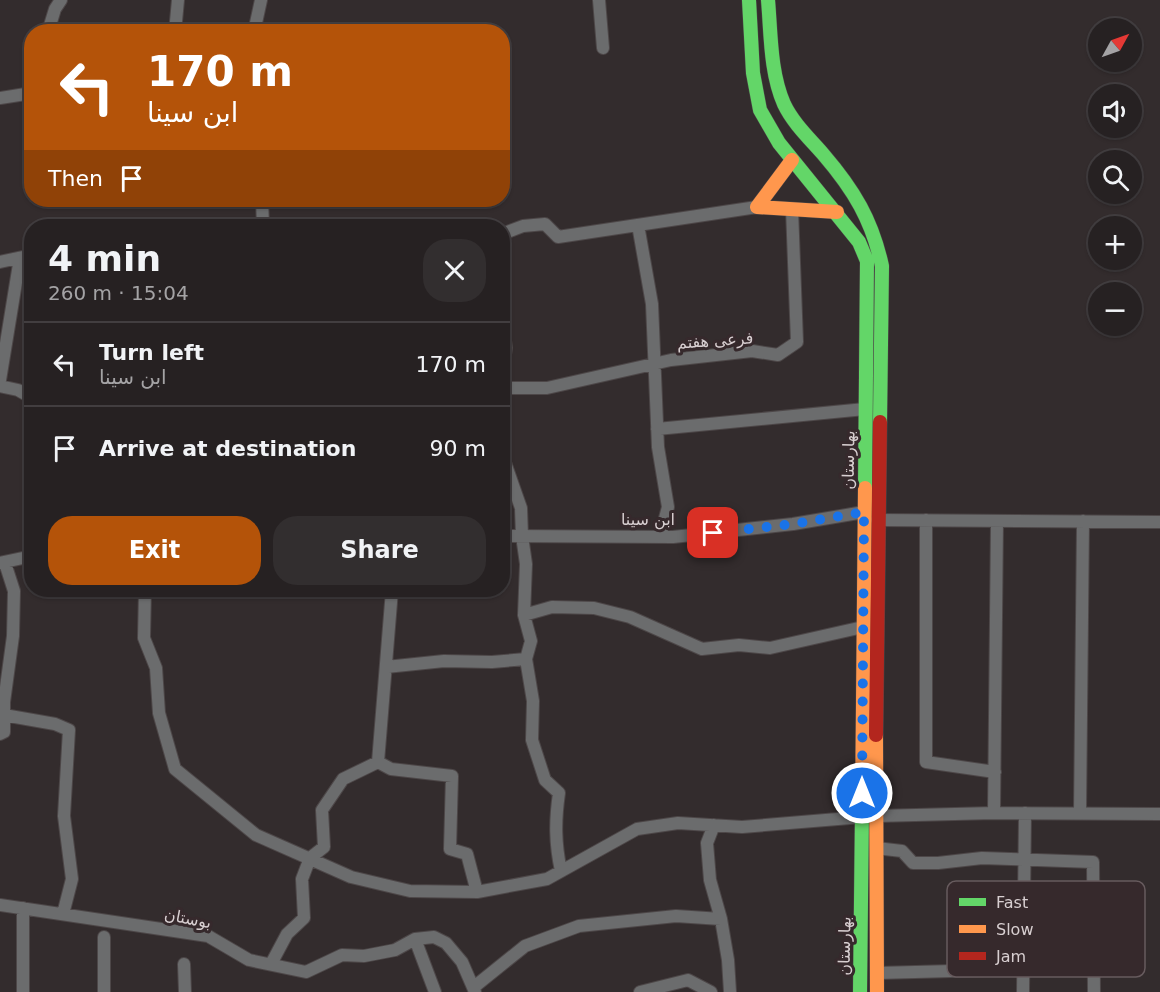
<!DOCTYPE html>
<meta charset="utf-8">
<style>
body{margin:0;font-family:"DejaVu Sans","Noto Naskh Arabic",sans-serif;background:#322e2f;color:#f1f3f6;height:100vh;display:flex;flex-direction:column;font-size:22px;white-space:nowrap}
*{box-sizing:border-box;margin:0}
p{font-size:20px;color:#a4a3a5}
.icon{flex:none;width:33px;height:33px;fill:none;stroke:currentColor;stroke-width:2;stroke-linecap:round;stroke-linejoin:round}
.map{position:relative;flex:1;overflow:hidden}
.side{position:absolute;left:24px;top:219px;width:486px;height:378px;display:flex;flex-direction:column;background:#262122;border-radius:24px;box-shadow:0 2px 4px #0004,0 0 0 2px #423e40}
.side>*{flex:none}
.banner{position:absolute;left:24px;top:24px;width:486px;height:183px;border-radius:24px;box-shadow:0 2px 4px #0004,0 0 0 2px #423e40;background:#b45309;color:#fff;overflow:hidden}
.needle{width:39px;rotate:50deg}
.tools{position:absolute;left:1088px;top:18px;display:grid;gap:12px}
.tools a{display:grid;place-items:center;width:54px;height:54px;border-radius:50%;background:#262122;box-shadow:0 2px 4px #0004,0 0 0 2px #423e40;font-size:30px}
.pin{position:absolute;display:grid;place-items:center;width:51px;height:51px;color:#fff;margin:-26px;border-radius:12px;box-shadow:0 3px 9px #0006}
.me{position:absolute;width:66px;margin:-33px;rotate:0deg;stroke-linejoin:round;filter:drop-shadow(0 0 4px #0008)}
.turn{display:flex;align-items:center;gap:21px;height:126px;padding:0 24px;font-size:27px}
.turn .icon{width:78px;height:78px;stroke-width:2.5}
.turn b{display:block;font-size:42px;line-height:51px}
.then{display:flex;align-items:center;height:57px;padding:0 24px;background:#0003;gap:12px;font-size:22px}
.round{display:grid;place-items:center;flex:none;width:63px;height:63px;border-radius:24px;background:#322e2f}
.headline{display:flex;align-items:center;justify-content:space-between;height:102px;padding:0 24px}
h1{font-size:36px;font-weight:700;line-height:45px}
.cta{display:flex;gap:12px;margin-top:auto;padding:12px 24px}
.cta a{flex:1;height:69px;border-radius:24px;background:#b45309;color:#fff;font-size:24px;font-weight:700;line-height:69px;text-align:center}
.cta a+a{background:#322e2f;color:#f1f3f6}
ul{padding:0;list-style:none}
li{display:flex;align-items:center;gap:18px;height:84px;padding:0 24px;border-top:2px solid #423e40}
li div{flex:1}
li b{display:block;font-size:22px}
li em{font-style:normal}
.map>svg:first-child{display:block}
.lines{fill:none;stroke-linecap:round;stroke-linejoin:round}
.street-casing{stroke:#4d4748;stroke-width:14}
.fast-casing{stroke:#4d4748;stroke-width:15}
.slow-casing{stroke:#4d4748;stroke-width:15}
.jam-casing{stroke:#4d4748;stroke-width:15}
.street{stroke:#6b6c6d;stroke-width:12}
.fast{stroke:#63d668;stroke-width:14}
.slow{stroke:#ff974d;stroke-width:14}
.jam{stroke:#b3261e;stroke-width:14}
.route{stroke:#1a73e8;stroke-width:10;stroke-dasharray:0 18}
.labels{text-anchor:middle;stroke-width:6;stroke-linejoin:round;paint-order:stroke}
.street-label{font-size:16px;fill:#d8cfd1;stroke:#36292c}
.key{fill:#36292c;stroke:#675b5e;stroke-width:1.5}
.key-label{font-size:16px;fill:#d8cfd1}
</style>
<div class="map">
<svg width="1160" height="992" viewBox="0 0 1160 992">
<rect width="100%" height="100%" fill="#332c2d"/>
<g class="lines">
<defs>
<path id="street" d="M599 0 603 48
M48 32 55 9 61 0
M175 32 178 0
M254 32 261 0
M0 98 32 93
M262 200 263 226
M638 225 652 304 658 447 668 507 660 537
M502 234 523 226 545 224 558 237 757 207
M502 256V289
M0 262 32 255
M502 319 506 348 502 374
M0 380 20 258
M0 386 18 390 32 398
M502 388H547L671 360 752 351 778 355 797 342 792 209
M657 429 865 409
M877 520 1160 522
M926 520V762L995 772
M502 536 673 537 793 524 864 512
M0 563 32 556
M145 590 144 638 156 668 159 713 175 769 256 835 351 877 410 891 477 892 547 879 637 829 678 823 742 827 862 817
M524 615 552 607 594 608 630 617 702 649 739 645 770 648 863 627
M526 659 533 701 532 740 545 780 559 793C555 821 555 843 561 871
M386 667 444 661 492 662 526 659 531 641 524 615 526 564 522 536 521 508 502 454
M4 715 55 724 69 730 64 816 72 879 63 914
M0 734 4 732V702L13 636 14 591 5 563
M378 762 391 769 452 776 450 849 467 854 477 892
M994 813 997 521
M1080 813 1083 521
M876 816 994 813 1160 814
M714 825 707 843 710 880 721 919 728 960 730 992
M876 848 902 851 913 863H938L982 858 1093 862 1094 992
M0 905 208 936 249 960 306 972 342 955 364 956 395 950 415 939 434 937 446 943 462 962 475 992
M104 937V992
M415 939 435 992
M184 964 185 992
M271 964 287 934 304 918 302 879 310 858 324 847 322 810 343 779 378 762 392 590
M877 973 1023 969
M474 987 525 946 579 926 676 916 721 919
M23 992V908
M640 992 688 980 711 992
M1023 992 1025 813"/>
<path id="fast" d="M749 0 753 73 760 110 779 143 859 242 867 261 865 488
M768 0C771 34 770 72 784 104 793 123 809 138 823 154 854 190 872 220 882 266L880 422
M860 992 862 811"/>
<path id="slow" d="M792 160 757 207 837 212
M876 735 877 992
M862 811 865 488"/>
<path id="jam" d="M876 735 880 422"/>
</defs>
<use href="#street" class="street-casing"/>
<use href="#fast" class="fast-casing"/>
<use href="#slow" class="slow-casing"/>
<use href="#jam" class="jam-casing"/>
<use href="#street" class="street"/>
<use href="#fast" class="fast"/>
<use href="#slow" class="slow"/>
<use href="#jam" class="jam"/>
</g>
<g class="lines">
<path class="route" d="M713 533 793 524 864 512 862 793"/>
</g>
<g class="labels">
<g class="street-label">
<text transform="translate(715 340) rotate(-4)" y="6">فرعی هفتم</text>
<text transform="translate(848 460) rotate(-89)" y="6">بهارستان</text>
<text x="648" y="525">ابن سینا</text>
<text transform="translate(188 918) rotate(11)" y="6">بوستان</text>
<text transform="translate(844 946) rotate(-89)" y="6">بهارستان</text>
</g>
</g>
<rect x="947" y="881" width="198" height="96" rx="9" class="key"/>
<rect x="959" y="898" width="27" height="8" fill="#63d668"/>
<rect x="959" y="925" width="27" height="8" fill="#ff974d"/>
<rect x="959" y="952" width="27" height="8" fill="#b3261e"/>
<g class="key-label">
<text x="996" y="908">Fast</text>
<text x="996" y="935">Slow</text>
<text x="996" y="962">Jam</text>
</g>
</svg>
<div class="tools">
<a><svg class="needle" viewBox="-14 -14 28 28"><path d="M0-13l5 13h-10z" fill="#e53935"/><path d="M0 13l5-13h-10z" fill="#a4a3a5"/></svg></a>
<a><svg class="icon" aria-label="sound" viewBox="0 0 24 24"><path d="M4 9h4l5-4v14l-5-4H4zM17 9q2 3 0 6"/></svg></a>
<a><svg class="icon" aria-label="search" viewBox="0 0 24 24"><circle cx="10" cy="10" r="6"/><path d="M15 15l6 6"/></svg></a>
<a>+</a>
<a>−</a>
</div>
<div class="pin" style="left:713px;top:533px;background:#d93025"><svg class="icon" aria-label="arrive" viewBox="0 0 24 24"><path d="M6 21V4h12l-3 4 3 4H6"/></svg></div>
<svg class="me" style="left:862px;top:793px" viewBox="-20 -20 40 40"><circle r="17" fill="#1a73e8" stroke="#fff" stroke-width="3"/><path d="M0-11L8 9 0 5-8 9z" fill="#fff"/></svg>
<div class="banner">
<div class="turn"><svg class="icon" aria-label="left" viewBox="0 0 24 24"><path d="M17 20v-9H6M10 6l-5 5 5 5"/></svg><div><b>170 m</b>ابن سینا</div></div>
<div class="then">Then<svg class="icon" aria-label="arrive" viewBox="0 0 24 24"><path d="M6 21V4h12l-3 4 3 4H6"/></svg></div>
</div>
<section class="side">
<div class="headline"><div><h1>4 min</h1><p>260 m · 15:04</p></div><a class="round"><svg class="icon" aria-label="close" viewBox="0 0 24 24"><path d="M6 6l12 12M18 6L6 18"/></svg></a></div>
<ul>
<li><svg class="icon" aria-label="left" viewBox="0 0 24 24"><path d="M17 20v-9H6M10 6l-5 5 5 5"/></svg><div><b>Turn left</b><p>ابن سینا</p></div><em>170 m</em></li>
<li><svg class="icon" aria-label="arrive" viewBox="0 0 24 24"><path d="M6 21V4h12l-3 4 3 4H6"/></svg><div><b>Arrive at destination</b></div><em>90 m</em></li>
</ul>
<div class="cta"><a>Exit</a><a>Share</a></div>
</section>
</div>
